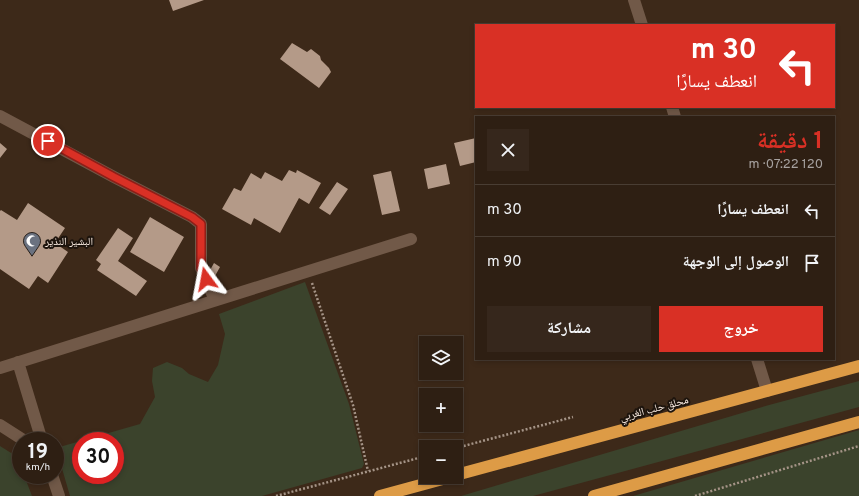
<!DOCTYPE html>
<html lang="ar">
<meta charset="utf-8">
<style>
body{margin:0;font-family:Overpass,"Noto Naskh Arabic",sans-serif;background:#36271c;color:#f1f3f6;direction:rtl;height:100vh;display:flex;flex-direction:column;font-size:15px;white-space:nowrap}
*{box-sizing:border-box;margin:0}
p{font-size:13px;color:#a7a2a0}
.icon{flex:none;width:22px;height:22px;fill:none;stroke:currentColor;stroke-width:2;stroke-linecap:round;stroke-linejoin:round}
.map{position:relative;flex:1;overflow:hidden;direction:ltr}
.drawer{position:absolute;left:475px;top:116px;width:360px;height:244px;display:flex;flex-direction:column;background:#2e1f13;border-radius:0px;box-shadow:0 2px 6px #0003,0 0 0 1px #493d33;direction:rtl}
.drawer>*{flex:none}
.banner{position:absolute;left:475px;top:24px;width:360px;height:84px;border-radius:0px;box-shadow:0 2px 6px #0003,0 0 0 1px #493d33;direction:rtl;background:#d93025;color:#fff;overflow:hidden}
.fabs{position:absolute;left:419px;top:336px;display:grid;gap:8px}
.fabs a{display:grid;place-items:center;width:44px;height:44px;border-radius:0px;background:#2e1f13;box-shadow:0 2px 6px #0003,0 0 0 1px #493d33;font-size:20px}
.speed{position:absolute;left:12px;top:432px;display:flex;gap:8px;font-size:20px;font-weight:700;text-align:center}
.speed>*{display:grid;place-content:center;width:52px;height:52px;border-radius:50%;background:#2e1f13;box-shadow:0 2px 6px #0003,0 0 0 1px #493d33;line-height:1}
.speed small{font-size:10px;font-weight:400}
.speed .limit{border:6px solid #d22;background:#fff;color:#111}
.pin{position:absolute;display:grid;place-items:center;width:34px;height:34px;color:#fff;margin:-17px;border:2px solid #fff;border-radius:50%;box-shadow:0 1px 4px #0007}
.me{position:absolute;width:44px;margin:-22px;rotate:347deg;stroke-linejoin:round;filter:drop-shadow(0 0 3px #0008)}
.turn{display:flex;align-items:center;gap:14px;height:84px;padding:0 12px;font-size:18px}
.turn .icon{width:52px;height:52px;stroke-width:2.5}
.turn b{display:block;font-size:28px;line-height:34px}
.round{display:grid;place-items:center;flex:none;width:42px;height:42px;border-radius:0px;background:#36271c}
.summary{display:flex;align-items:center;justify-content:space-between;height:68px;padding:0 12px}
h1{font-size:24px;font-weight:700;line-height:30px;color:#d93025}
.primary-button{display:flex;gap:8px;margin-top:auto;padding:8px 12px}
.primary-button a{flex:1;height:46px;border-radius:0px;background:#d93025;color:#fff;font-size:16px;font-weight:700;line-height:46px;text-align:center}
.primary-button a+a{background:#36271c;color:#f1f3f6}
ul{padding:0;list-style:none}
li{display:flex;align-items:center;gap:12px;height:52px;padding:0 12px;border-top:1px solid #493d33}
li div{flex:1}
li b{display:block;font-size:15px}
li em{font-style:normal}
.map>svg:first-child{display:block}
.green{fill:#3b432c;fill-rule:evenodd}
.building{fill:#b49a88}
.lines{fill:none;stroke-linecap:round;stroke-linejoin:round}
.path{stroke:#a59487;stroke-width:2.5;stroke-dasharray:2 2;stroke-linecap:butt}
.minor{stroke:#715948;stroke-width:12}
.highway{stroke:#dd9b46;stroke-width:12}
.route-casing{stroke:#8d1f18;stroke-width:10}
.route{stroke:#d93025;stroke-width:7}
.labels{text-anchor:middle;stroke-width:4;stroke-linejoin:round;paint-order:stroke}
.poi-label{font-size:11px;fill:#fdefe5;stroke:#1d140d;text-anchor:start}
.street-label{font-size:11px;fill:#fdefe5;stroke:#1d140d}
</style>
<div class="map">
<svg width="859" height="496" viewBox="0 0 859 496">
<rect width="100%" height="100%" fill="#3d2919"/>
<path class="green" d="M305 282 349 404 364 464 362 468 262 496H70L56 448 140 424 155 397 152 381 153 368 167 362 182 368 189 374 208 382 218 365 225 334 219 314ZM81 441H115V475H81Z
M859 381V407L662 461 533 496H461L769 405Z
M859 430V496H633Z
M0 446C15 456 21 455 21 475H24L32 496H0Z"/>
<path class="building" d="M169 0H204L173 11Z
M292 43 307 52 311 49 320 56 321 60 329 68 331 72 319 88 280 59Z
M476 138V162L460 166 454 143Z
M0 143 7 149 0 158Z
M446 164 450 184 428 189 424 169Z
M289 170 296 173 297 170 321 183 309 204 299 198 280 233 254 218 251 225 222 209 234 188 241 191 251 173 261 179 265 172 282 181Z
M391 171 400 211 382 215 373 175Z
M337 182 348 189 330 215 319 208Z
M28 203 65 228 55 243 68 252 48 283 38 276 29 289 0 269V211L1 210 17 220Z
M150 217 184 237 164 272 130 252Z
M118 228 133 238 118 261 147 281 136 296 97 270 101 264 96 260Z
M214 263 220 267 215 276 209 272Z"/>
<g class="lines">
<path class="path" d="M312 283 353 405 368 471
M456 448 573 417
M276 496 426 456
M695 496 859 446"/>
<path class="minor" d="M634 0 642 25
M672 107 675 117
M0 116 114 177 192 217 201 224V268L215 300
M757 359 767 391
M18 362 42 441
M0 368 411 239
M0 425 25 441
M52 475 59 496"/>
<path class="highway" d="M456 475 859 366
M380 496 450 477
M594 496 859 422"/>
</g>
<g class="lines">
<defs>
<path id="route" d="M48 141 114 177 192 217 201 224V268L206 279"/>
</defs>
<use href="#route" class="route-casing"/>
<use href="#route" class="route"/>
</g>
<defs>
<symbol id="mosque-pin" viewBox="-11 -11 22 30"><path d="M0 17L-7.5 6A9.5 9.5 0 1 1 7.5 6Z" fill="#6b7280" stroke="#1d140d"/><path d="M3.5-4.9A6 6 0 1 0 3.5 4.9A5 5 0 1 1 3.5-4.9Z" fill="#fff"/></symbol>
</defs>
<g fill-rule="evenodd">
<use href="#mosque-pin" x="22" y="231" width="20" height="27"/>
</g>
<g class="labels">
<g class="poi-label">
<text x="45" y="245">البشير النذير</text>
</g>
<g class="street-label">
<text transform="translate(654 408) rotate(-15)" y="4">محلق حلب الغربي</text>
</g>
</g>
</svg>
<div class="fabs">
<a><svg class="icon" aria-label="layers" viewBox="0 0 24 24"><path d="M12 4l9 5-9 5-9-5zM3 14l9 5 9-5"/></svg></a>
<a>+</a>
<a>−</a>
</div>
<div class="speed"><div>19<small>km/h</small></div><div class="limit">30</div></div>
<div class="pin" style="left:48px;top:141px;background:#d93025"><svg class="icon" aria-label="arrive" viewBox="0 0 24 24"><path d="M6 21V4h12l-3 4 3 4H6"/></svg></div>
<svg class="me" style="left:206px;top:279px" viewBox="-20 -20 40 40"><path d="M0-17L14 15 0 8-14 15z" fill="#d93025" stroke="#fff" stroke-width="4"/></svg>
<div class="banner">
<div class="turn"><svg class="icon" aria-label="left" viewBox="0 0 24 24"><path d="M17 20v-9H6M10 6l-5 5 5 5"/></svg><div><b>30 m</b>انعطف يسارًا</div></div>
</div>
<section class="drawer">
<div class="summary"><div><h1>1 دقيقة</h1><p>120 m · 07:22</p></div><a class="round"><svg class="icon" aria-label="close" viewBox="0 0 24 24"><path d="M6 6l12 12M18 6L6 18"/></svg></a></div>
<ul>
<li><svg class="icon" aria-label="left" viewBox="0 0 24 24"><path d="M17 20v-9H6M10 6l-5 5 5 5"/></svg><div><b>انعطف يسارًا</b></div><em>30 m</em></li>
<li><svg class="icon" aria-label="arrive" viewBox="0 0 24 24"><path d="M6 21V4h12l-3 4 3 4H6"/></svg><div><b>الوصول إلى الوجهة</b></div><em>90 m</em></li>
</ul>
<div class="primary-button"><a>خروج</a><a>مشاركة</a></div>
</section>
</div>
